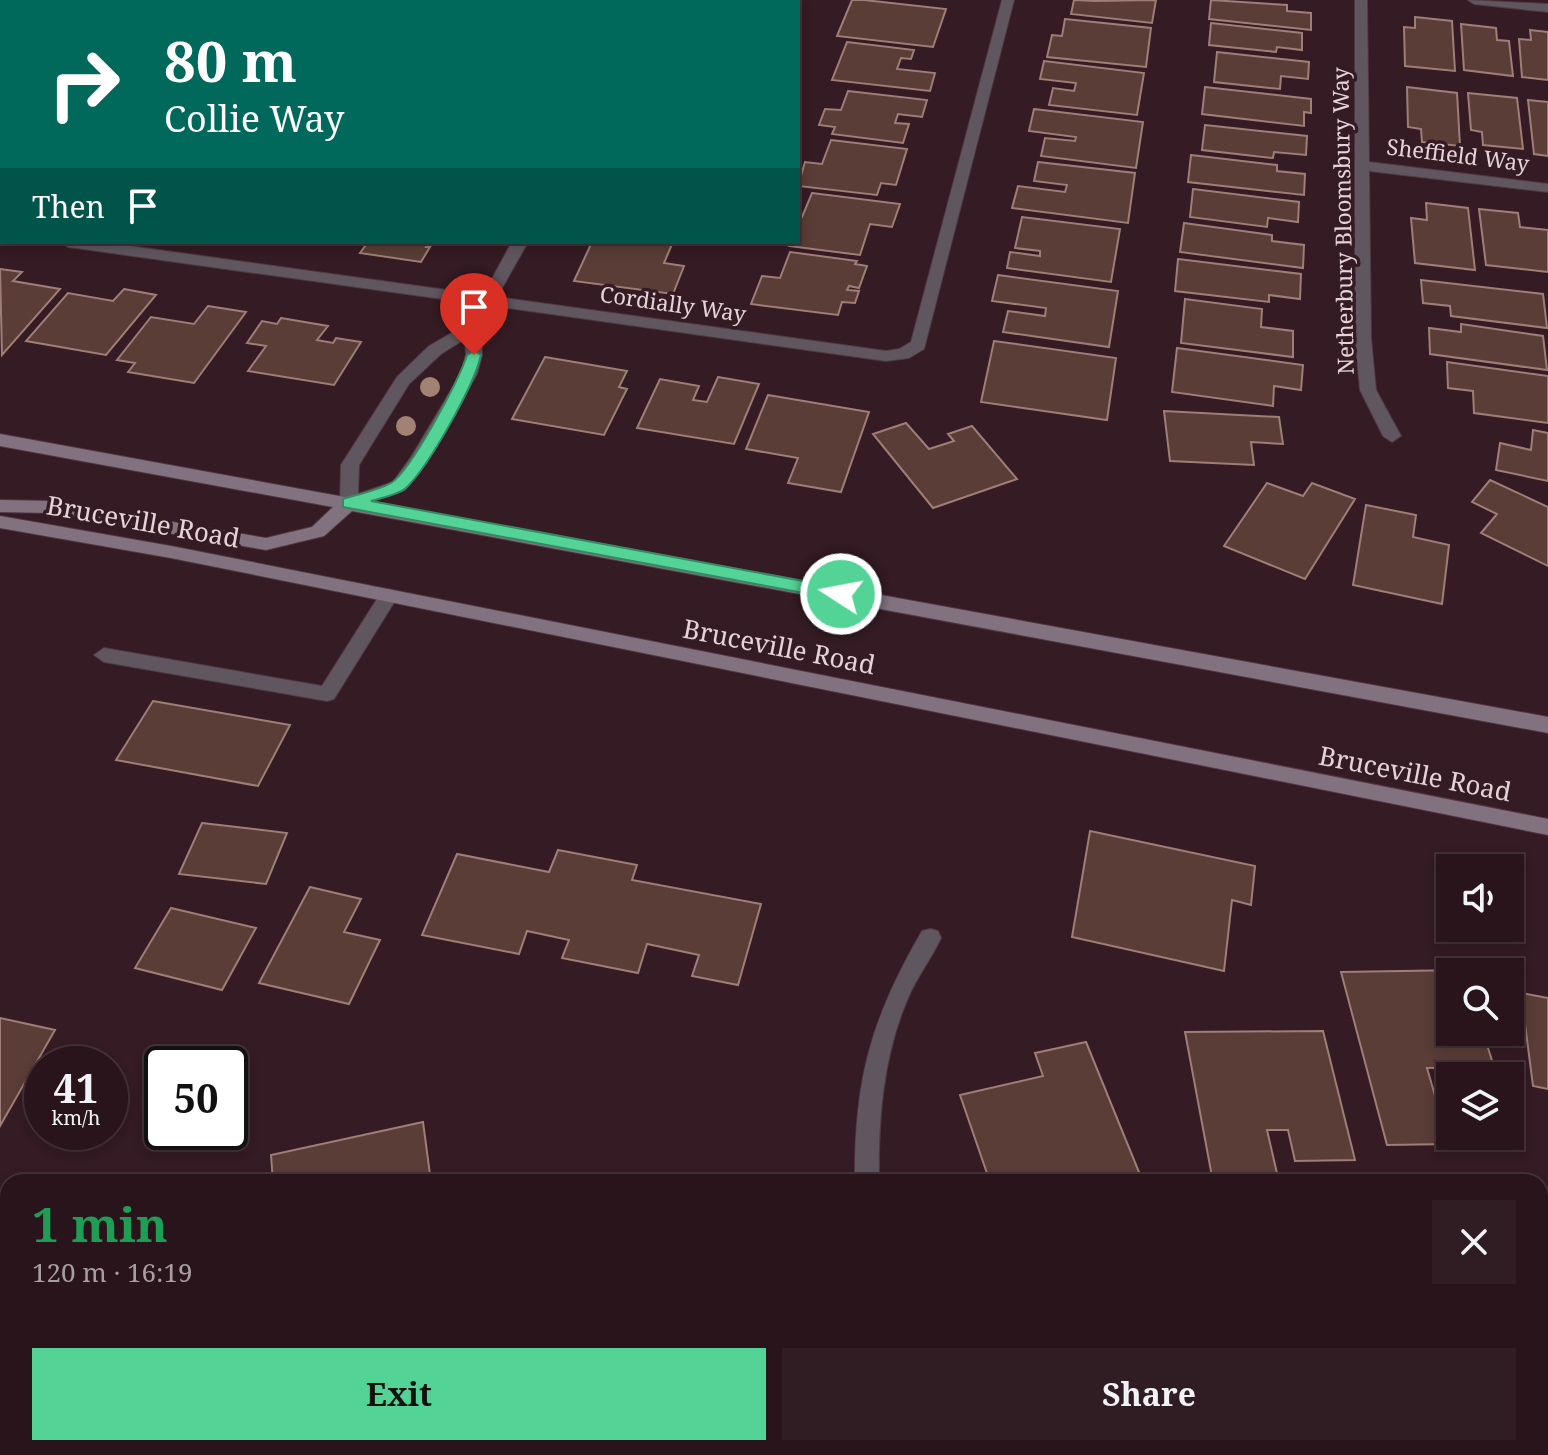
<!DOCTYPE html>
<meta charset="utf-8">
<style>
body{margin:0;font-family:"Noto Serif",serif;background:#301d23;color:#f1f3f6;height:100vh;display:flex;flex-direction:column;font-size:30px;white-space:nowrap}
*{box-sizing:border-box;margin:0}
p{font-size:26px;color:#a59ea2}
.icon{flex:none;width:44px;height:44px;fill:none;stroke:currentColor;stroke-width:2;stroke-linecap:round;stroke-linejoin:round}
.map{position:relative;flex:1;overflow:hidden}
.details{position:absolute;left:0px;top:1174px;width:1548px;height:282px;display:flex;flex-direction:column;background:#28141a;border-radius:24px 24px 0 0;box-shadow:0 4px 12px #0003,0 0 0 2px #443339}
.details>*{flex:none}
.guide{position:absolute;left:0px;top:0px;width:800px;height:244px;box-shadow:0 4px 12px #0003,0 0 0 2px #443339;background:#00695c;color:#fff;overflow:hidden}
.tools{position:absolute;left:1436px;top:854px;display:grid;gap:16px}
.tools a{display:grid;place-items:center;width:88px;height:88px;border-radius:0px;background:#28141a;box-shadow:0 4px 12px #0003,0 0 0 2px #443339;font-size:40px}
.speed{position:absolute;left:24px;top:1046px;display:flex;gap:16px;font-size:40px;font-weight:700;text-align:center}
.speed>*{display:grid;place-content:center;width:104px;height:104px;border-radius:50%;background:#28141a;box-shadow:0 4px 12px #0003,0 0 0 2px #443339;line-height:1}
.speed small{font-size:20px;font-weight:400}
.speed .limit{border:4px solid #111;border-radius:12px;background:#fff;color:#111}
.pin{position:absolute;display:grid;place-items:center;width:68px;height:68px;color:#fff;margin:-82px -34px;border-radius:50% 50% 50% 0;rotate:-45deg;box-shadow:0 0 8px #0007}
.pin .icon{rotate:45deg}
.me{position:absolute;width:88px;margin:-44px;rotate:281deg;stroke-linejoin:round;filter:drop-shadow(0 0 6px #0008)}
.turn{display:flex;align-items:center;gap:28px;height:168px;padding:0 32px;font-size:36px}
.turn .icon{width:104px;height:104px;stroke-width:2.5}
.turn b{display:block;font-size:56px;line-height:68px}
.then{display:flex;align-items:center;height:76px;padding:0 32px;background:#0003;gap:16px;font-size:30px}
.round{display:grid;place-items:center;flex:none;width:84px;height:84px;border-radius:0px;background:#301d23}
.head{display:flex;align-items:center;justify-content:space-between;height:136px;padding:0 32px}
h1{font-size:48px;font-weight:700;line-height:60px;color:#1e9e55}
.button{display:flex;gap:16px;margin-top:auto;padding:16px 32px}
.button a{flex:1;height:92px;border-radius:0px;background:#53d396;color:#111;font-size:32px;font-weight:700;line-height:92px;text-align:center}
.button a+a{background:#301d23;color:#f1f3f6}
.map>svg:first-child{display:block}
.building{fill:#593d36;stroke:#9e7e77;stroke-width:2}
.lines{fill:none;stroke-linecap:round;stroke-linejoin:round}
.lane-casing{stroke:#513840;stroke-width:2}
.street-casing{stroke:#513840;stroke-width:2}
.secondary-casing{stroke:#513840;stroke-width:2}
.lane{fill:#60565f;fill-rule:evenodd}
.street{fill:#60565f;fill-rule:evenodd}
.secondary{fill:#827280;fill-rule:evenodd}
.tree{fill:#a28272}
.route{fill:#53d396;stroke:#368962;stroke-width:2}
.labels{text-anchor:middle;stroke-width:7;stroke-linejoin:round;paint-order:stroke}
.far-street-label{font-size:22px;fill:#e5d3d8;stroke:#351b23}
.street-label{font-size:26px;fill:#e5d3d8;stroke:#351b23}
</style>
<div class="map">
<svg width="1548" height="1455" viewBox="0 0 1548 1455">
<rect width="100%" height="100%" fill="#351b23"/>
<path class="building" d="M193 0V2H85L92 0Z
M500 0H586L585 2Z
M699 0H794L793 2Z
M852 0H864L946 9 933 47 837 36Z
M1074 0 1095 1 1156 0 1152 23 1071 14Z
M1211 0 1287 5V11L1311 13V30L1209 19Z
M1415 17 1452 21 1455 71 1405 66 1404 27 1415 28Z
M1065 19 1151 28 1146 67 1047 57 1052 35 1062 36Z
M1211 23 1302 33V50L1277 47 1276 52 1209 45Z
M1461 24 1496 28 1497 40 1509 41 1513 76 1464 70Z
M1530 30 1548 32V80L1522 77 1519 39 1531 40Z
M847 42 914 50 911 59 901 58 897 69 935 73 930 91 832 80Z
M1217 52 1309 62 1308 79 1281 76 1280 89 1214 82Z
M1044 61 1144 73 1137 115 1049 105 1053 88 1074 91 1076 83 1040 79Z
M1205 87 1311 99V113L1304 112V126L1202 114Z
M1407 87 1457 93 1460 146 1422 142 1421 129 1408 127Z
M848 91 927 100 922 117 898 114 895 123 909 124 903 143 832 134 835 127 819 125 825 109 841 110Z
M1468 93 1517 98 1523 149 1483 145 1482 132 1471 130Z
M1528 100 1548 102V156L1534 154Z
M1034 109 1143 122 1136 168 1041 156 1045 138 1075 141 1076 137 1029 131Z
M1205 125 1307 136 1306 155 1274 152 1273 158 1202 150Z
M831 140 907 149 896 185 881 183 877 195 798 186 805 162 822 164Z
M1191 155 1277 165V171L1305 174 1304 195 1188 182Z
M1038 162 1135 173 1128 223 1012 208 1018 186 1065 192 1067 185 1034 181Z
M1193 189 1299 202 1298 222 1268 218 1267 227 1190 217Z
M812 193 900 204 892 227 870 224 860 255 789 246 791 242H798V217H802Z
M1426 203 1468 208 1475 270 1415 263 1411 218 1427 220Z
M1479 209 1518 213 1520 227 1548 230V272L1486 265Z
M1022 217 1120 229 1111 282 1007 268 1010 252 1040 256V251L1015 248Z
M1184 223 1272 235V241L1304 245 1303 268 1180 252Z
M368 242H429L426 247H430L421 262 360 253Z
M592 242H673L664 263 684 266 673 294 574 281Z
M790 252 857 261 855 264 867 266 859 288 849 286 847 290 859 291 855 303 842 302 838 315 751 304 762 276 780 278Z
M1178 259 1301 274 1300 299 1269 295V302L1175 291Z
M0 269 22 272 13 281 60 289 2 355Z
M998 275 1118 291 1109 347 1003 332 1008 311 1045 316 1046 308 992 301Z
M1421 280 1543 294 1547 328 1451 316 1450 306 1423 303Z
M124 289 156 295 106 355 26 341 68 293 113 301Z
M1185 299 1262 309 1261 327 1293 331V357L1181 343Z
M208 306 246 312 194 383 128 372 135 363 117 360 151 317 194 324Z
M281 318 328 326 317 340 333 343 336 338 361 342 334 385 248 371 266 346 247 343 262 321 277 324Z
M1461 324 1543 336 1547 370 1430 354 1429 328 1461 332Z
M994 341 1116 358 1107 420 981 402Z
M1177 348 1303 365 1301 390 1274 386 1273 406 1172 392Z
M545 357 627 371 619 387 627 389 604 435 512 419Z
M1447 362 1548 376V423L1474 413 1473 391 1448 388Z
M718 377 759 384 734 444 637 428 660 379 699 386 693 400 707 402Z
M768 395 869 412 841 492 788 483 798 458 746 449Z
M1164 411 1279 417 1283 444 1251 442 1254 465 1170 461Z
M906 423 929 449 954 441 948 434 972 426 1017 479 933 508 873 434Z
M1533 430 1548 433V481L1496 470 1500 443 1531 450Z
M1490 480 1548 507V566L1481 533 1497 514 1472 502Z
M1267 483 1303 496 1312 483 1355 499 1305 579 1224 546Z
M1366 505 1416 515 1413 537 1449 545 1442 604 1353 585Z
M153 701 290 725 258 786 116 760Z
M202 823 287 833 266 884 179 874Z
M1090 831 1255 866 1251 905 1232 900 1224 971 1072 937Z
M558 850 637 865 632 880 761 904 738 985 692 976 699 955 647 944 638 973 562 958 569 940 527 931 519 954 422 935 457 854 549 872Z
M310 887 361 899 344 932 380 940 349 1004 259 983Z
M171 908 256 928 222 990 135 968Z
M1463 970 1450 972V1032H1483L1494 1067 1427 1068 1449 1144 1387 1145 1341 972Z
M1521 993 1548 998V1089L1533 1086Z
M0 1018 55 1030 0 1126Z
M1323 1031 1355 1160 1295 1161 1288 1130H1267L1279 1182H1213L1185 1032Z
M1086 1042 1143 1182H990L960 1095 1043 1076 1035 1053Z
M423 1122 431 1182H273L271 1155Z
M1540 1349 1548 1364V1455H1426L1423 1448H1540Z
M1154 1448H1205L1208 1455 1131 1454Z
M1230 1448H1397L1400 1455H1233Z"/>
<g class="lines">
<defs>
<path id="lane" d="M389 589 398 596 334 699 327 701 104 662 94 655 104 648 322 686 382 591Z"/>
<path id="street" d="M248 0H260V2H248Z
M1002 0H1014L924 349 909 358 886 361 493 306 481 327 482 355 477 374 424 464 405 490 349 509 340 503 341 465 397 377 429 346 467 324 478 304 68 247 60 242H101L483 295 512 242H528L497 297 886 351 899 349 911 342ZM465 339 466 355 461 374 411 457 393 482 358 494 359 465 409 384 441 354Z
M1355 0H1367L1369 162 1548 184V192L1369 171 1371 338 1376 390 1401 436 1392 442 1383 436 1360 390 1355 338Z
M1468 0 1548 4V12L1474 4Z
M0 227 2 228V238L0 237Z
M930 929 938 931 941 938C931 959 917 977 908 998 883 1056 878 1120 879 1182H855C854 1080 871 1019 922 931Z
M1540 1226H1548V1250H1540Z
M73 1448H101L102 1455H74Z
M703 1448H753L750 1455H700Z"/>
<path id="secondary" d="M0 434 1548 717V733L352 511 324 536 266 550 51 513 0 512V500L51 501 266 538 312 527 333 507 0 446Z
M0 516 171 546 1548 819V835L171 558 0 528Z"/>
</defs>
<use href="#lane" class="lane-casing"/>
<use href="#street" class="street-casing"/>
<use href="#secondary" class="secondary-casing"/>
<use href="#lane" class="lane"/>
<use href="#street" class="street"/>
<use href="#secondary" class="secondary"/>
</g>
<g class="tree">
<circle cx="430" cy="387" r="10"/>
<circle cx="406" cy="426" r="10"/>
</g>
<path class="route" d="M474 351 481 355C474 386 429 466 406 488 398 495 381 498 371 501L841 588 847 590 849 594 847 598 841 600 343 507V499C358 494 377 491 391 483 410 472 460 379 467 355Z"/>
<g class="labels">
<g class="far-street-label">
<text transform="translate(1458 155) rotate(7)" y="8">Sheffield Way</text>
<text transform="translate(1343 221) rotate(-91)" y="8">Netherbury Bloomsbury Way</text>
<text transform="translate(673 304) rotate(8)" y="8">Cordially Way</text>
</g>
<g class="street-label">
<text transform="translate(143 522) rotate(10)" y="9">Bruceville Road</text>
<text transform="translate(779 647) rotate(11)" y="9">Bruceville Road</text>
<text transform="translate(1415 774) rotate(11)" y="9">Bruceville Road</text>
</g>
</g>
</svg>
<div class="tools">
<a><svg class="icon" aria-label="sound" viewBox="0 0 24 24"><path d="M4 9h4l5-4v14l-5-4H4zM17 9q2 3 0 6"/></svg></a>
<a><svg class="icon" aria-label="search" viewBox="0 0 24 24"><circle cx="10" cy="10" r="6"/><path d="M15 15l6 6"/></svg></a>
<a><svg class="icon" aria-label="layers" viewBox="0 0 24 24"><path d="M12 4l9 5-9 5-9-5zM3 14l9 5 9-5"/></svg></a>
</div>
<div class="speed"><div>41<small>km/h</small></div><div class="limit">50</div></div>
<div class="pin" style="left:474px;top:355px;background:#d93025"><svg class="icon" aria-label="arrive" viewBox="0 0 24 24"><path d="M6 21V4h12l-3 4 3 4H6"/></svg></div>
<svg class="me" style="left:841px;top:594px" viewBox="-20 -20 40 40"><circle r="17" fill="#53d396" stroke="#fff" stroke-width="3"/><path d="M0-11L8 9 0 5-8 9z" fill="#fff"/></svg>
<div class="guide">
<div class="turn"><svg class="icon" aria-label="right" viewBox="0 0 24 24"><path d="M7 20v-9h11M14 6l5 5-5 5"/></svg><div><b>80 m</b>Collie Way</div></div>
<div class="then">Then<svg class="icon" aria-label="arrive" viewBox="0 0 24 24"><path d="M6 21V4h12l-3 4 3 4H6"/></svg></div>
</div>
<section class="details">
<div class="head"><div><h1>1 min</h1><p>120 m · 16:19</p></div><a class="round"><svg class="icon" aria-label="close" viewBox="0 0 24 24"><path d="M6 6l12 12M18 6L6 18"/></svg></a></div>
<div class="button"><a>Exit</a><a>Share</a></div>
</section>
</div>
